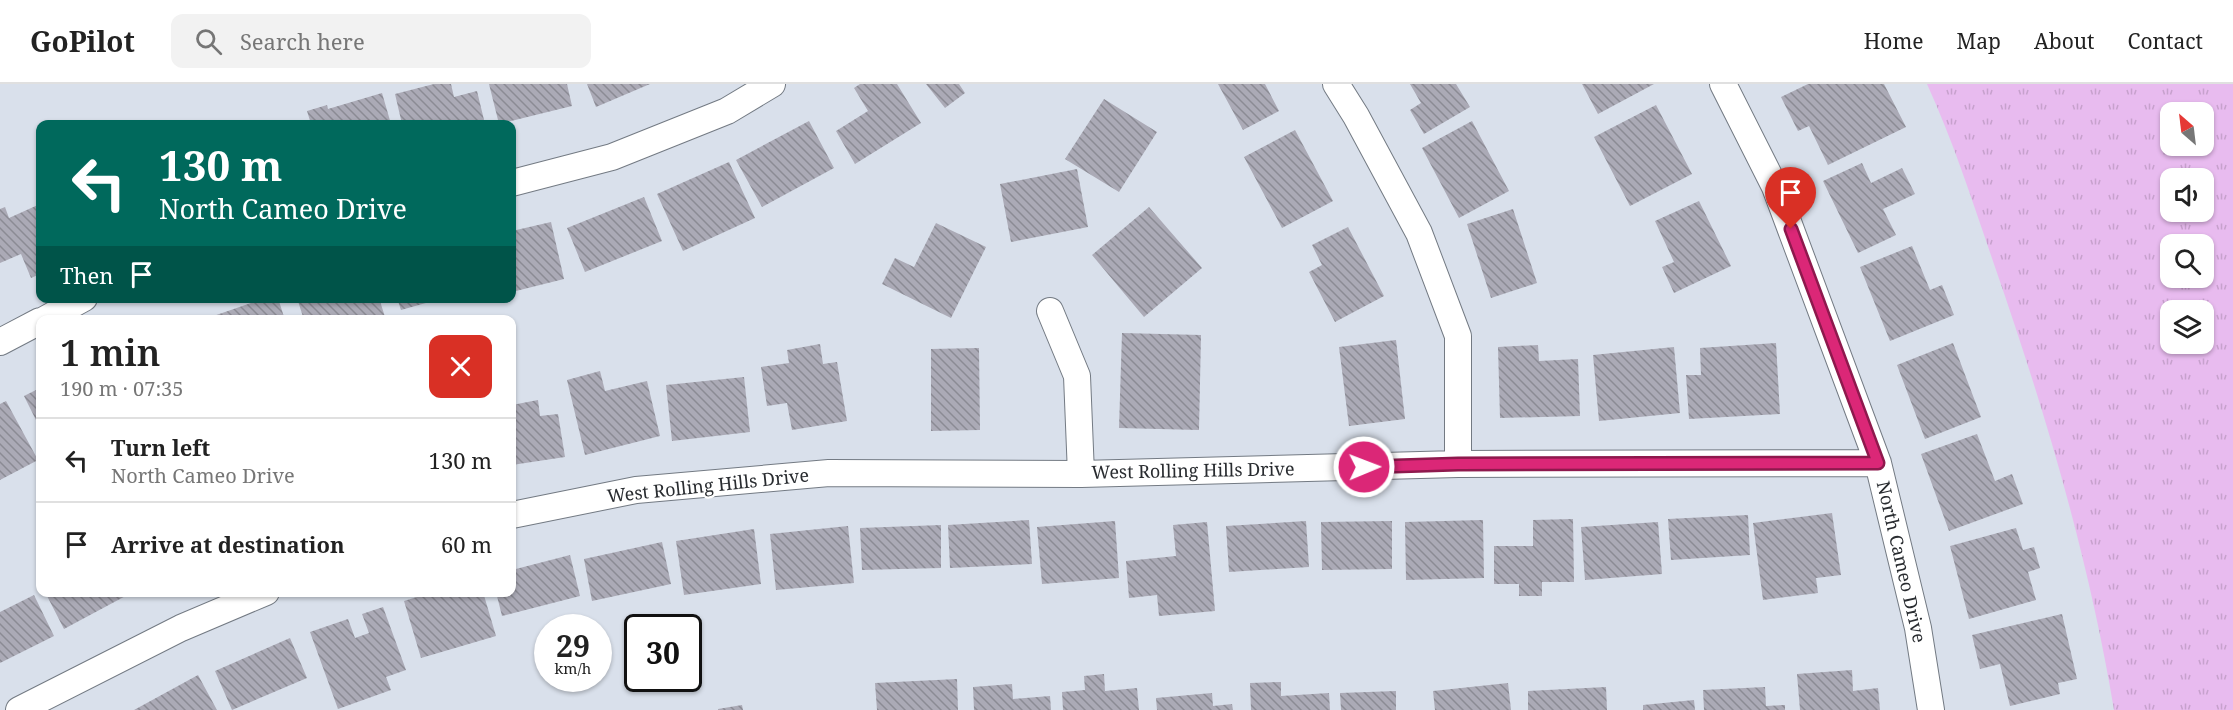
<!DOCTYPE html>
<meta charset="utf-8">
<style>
body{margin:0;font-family:"Noto Serif",serif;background:#f2f2f2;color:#222;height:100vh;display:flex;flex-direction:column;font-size:22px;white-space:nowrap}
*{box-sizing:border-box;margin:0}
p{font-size:20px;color:#767676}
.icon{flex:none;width:33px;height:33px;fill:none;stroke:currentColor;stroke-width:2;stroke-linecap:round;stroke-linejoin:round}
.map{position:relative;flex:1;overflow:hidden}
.side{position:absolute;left:36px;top:231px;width:480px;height:282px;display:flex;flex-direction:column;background:#fff;border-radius:12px;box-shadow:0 2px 4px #0004}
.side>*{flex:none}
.top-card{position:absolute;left:36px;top:36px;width:480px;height:183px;border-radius:12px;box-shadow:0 2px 4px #0004;background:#00695c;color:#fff;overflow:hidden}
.needle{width:39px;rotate:332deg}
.buttons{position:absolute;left:2160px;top:18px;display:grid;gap:12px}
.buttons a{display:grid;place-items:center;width:54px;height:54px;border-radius:12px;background:#fff;box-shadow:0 2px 4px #0004;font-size:30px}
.speed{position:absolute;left:534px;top:530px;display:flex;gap:12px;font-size:30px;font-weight:700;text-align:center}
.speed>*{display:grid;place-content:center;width:78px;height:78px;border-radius:50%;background:#fff;box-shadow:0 2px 4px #0004;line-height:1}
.speed small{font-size:15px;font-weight:400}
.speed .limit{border:3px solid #111;border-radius:9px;background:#fff;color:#111}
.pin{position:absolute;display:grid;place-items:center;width:51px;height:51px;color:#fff;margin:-62px -26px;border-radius:50% 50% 50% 0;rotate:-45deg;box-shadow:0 0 6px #0007}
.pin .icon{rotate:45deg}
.me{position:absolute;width:66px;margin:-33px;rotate:89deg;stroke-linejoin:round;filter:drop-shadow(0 0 4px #0008)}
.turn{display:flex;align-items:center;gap:21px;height:126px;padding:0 24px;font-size:27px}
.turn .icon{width:78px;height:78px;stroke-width:2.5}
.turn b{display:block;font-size:42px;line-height:51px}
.then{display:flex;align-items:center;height:57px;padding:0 24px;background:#0003;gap:12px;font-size:22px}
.round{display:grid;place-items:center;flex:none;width:63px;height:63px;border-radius:12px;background:#f2f2f2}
.headline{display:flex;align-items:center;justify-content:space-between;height:102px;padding:0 24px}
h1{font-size:36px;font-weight:600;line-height:45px}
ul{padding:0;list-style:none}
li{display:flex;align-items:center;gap:18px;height:84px;padding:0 24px;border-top:2px solid #e0e0e0}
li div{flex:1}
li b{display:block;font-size:22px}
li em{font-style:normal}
header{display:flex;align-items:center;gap:36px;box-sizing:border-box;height:84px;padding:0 30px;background:#fff;border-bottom:2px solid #e0e0e0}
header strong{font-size:28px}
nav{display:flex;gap:33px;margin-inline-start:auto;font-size:21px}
.search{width:420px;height:54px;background:#f2f2f2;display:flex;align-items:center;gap:15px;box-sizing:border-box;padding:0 21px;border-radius:12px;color:#767676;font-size:22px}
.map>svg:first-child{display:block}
.grass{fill:url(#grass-tufts);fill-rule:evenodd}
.building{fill:url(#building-back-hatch)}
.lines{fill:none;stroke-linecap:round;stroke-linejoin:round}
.minor-casing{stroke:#737a83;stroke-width:28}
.minor{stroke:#fff;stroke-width:26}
.route-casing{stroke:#8e194d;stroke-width:15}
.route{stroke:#db2777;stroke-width:10}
.labels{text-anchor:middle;stroke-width:4.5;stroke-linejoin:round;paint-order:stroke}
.street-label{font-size:18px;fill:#292c30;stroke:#fff}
</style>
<header>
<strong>GoPilot</strong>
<div class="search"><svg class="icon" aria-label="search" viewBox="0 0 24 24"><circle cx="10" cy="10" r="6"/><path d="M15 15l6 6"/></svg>Search here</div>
<nav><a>Home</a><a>Map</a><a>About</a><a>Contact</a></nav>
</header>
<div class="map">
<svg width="2233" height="626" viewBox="0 0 2233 626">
<defs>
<pattern id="grass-tufts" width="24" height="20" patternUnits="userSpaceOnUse" patternTransform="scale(1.5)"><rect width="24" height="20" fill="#e8bbef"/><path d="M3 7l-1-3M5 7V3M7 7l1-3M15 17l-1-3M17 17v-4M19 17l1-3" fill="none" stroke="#c7a1cd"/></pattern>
<pattern id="building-back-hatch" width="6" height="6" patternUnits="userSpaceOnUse" patternTransform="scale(1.5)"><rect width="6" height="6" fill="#abaab6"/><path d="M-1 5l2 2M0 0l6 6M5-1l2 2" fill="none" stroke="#8b8b94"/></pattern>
</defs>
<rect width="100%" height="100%" fill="#d9e0eb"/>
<path class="grass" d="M1927 0H2233V626H2114C2089 475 2045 327 1995 183 1974 122 1954 59 1927 0ZM2170 28H2204V62H2170ZM2170 94H2204V128H2170ZM2170 160H2204V194H2170ZM2170 226H2204V260H2170Z"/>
<path class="building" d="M434 0H451L454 13 477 7 485 40H402L395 10Z
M489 0H567L572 22 499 40Z
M587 0H650L596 23Z
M860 0H897L921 39 855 80 836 47 868 27 854 4Z
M926 0H959L965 9 945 24Z
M1218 0H1265L1279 27 1243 46Z
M1410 0H1456L1470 23 1424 50 1410 26 1421 19Z
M1582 0H1654L1598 30Z
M1808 0H1884L1906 43 1828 81 1809 42 1798 47 1781 13Z
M382 9 391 40H311L307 27 327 21 328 25Z
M1104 15 1157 48 1119 108 1065 75Z
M1656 21 1692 90 1630 122 1594 53Z
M809 37 834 84 762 123 736 76Z
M1472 37 1509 107 1459 134 1422 64Z
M1295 46 1333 117 1282 144 1244 73Z
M729 78 755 134 683 167 657 110Z
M1862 79 1871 99 1902 84 1915 110 1883 125 1896 151 1858 169 1823 97Z
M1077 85 1088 143 1011 158 1000 100Z
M644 113 662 157 585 188 567 144Z
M1699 117 1731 182 1674 209 1662 183 1674 178 1655 137Z
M40 120V190L31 194 21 170 0 179V125L5 123 9 134Z
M1149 123 1202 184 1144 233 1092 171Z
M1513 125 1537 199 1491 214 1467 140Z
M551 138 564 195 512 208V147Z
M936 139 986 163 951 234 882 200 895 174 914 183Z
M1348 143 1384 212 1335 238 1309 188 1322 181 1312 161Z
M1912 162 1930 206 1942 201 1954 231 1890 257 1860 183Z
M265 214H278L285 236H202Z
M297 214H379L386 236H304Z
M397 214H440V215L401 226Z
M1122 249 1201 251 1199 346 1119 344Z
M1396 256 1405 335 1349 342 1339 263Z
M1776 259 1780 330 1689 335 1686 291H1701L1700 264Z
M1953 259 1981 333 1925 355 1897 281Z
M820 260 823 280 837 278 847 337 792 346 787 319 767 322 761 283 789 279 787 266Z
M1538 261 1539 277 1578 275 1580 332 1500 334 1498 263Z
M1674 263 1680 329 1599 337 1593 271Z
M979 264 980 346 931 347V265Z
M600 287 605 307 647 297 660 352 585 371 567 296Z
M744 293 750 348 672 357 666 301Z
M40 304V344L24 312Z
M538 316 540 332 558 330 565 373 512 381V321Z
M6 317 38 376 0 396V320Z
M1977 350 1995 397 2012 390 2023 420 1949 447 1921 370Z
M1832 429 1841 491 1816 494 1818 509 1763 516 1753 439Z
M1748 431 1750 471 1671 476 1668 435Z
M1573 435 1574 498H1542V512H1519V500H1494V462H1533V436Z
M1029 436 1032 480 950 484 948 441Z
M1483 436 1484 494 1406 496 1405 438Z
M1115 437 1119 494 1042 500 1037 443Z
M1306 437 1309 483 1229 488 1226 442Z
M1392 437V485L1322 486 1321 438Z
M1207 438 1215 527 1159 532 1157 511 1129 514 1126 477 1176 472 1173 441Z
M1658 438 1662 490 1585 496 1581 443Z
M941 441V484L862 486 860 444Z
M848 442 854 499 776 506 770 450Z
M2016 444 2023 466 2034 463 2040 484 2028 488 2036 516 1969 535 1950 462Z
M754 445 761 500 684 511 676 457Z
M662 458 671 500 592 517 584 475Z
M570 471 580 512 502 532 496 508H512V486Z
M45 508H133L64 545Z
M433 508H483L496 552 421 574 404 517Z
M34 511 54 552 0 579V528Z
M383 523 406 586 386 593 391 606 338 625 310 548 348 535 355 554 369 549 362 530Z
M2062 530 2077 595 2058 599 2060 610 2010 622 2000 580 1980 585 1972 551Z
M290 554 307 594 232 626 215 587Z
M1852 586 1853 607 1878 604 1880 626H1800L1797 590Z
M1104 590 1105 607 1137 604 1139 626H1063L1062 608 1085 606 1084 592Z
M198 591 217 626H134Z
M957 595 958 626H877L875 599Z
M1281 598V612L1329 609 1330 626H1251L1250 599Z
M1508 599 1511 626H1435L1433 607Z
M1012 600 1013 615 1050 612 1051 626H974L973 603Z
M1606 603 1607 626H1528V607Z
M1765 603 1766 622 1785 621V626H1704L1703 606Z
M1396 607V626H1341L1340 609Z
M1212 609 1213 622 1232 620 1233 626H1157L1156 614Z
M1694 616 1695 626H1643V621Z
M742 621 743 626H718V625Z"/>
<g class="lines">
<defs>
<path id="minor" d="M1336 0 1356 32 1419 149 1458 252V380
M1723 0 1775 103 1878 379 1918 544 1931 626
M512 99 612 73 727 27 772 0
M1050 227 1077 292 1081 390
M44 236 84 214
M0 258 40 237
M512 431 636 406 829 389 1081 390 1458 380 1878 379
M19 626 181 544 266 508"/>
</defs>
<use href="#minor" class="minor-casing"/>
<use href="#minor" class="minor"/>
</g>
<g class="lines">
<defs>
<path id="route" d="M1364 383 1458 380 1878 379 1791 145"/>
</defs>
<use href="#route" class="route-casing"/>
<use href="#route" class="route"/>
</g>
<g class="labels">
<g class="street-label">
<text transform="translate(1193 387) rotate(-1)" y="6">West Rolling Hills Drive</text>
<text transform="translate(708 402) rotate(-6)" y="6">West Rolling Hills Drive</text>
<text transform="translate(1901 478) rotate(77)" y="6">North Cameo Drive</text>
</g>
</g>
</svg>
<div class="buttons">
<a><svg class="needle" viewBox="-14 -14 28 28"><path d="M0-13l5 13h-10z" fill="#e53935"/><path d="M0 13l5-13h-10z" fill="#767676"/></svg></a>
<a><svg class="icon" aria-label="sound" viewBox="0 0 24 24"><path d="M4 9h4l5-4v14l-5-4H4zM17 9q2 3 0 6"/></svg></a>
<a><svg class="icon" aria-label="search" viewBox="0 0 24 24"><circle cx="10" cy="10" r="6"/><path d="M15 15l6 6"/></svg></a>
<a><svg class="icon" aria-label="layers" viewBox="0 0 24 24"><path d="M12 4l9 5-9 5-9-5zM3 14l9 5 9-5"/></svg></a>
</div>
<div class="speed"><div>29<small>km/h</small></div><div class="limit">30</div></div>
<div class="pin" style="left:1791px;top:145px;background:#d93025"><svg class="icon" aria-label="arrive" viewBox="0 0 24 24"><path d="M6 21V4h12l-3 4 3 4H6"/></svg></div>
<svg class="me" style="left:1364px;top:383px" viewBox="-20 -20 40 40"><circle r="17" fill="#db2777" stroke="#fff" stroke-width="3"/><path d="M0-11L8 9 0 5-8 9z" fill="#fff"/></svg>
<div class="top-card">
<div class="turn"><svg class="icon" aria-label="left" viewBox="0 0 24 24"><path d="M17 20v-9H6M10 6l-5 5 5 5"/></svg><div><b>130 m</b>North Cameo Drive</div></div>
<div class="then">Then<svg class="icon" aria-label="arrive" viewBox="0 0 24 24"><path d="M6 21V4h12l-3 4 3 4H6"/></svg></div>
</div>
<section class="side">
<div class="headline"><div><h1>1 min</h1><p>190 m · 07:35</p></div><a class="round" style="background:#d93025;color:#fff"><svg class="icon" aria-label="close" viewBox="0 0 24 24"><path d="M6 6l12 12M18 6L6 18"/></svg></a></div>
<ul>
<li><svg class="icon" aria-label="left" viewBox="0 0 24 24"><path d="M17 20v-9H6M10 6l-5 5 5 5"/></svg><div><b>Turn left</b><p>North Cameo Drive</p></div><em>130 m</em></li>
<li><svg class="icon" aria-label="arrive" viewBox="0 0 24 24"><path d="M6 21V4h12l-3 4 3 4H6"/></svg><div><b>Arrive at destination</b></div><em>60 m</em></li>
</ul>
</section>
</div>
